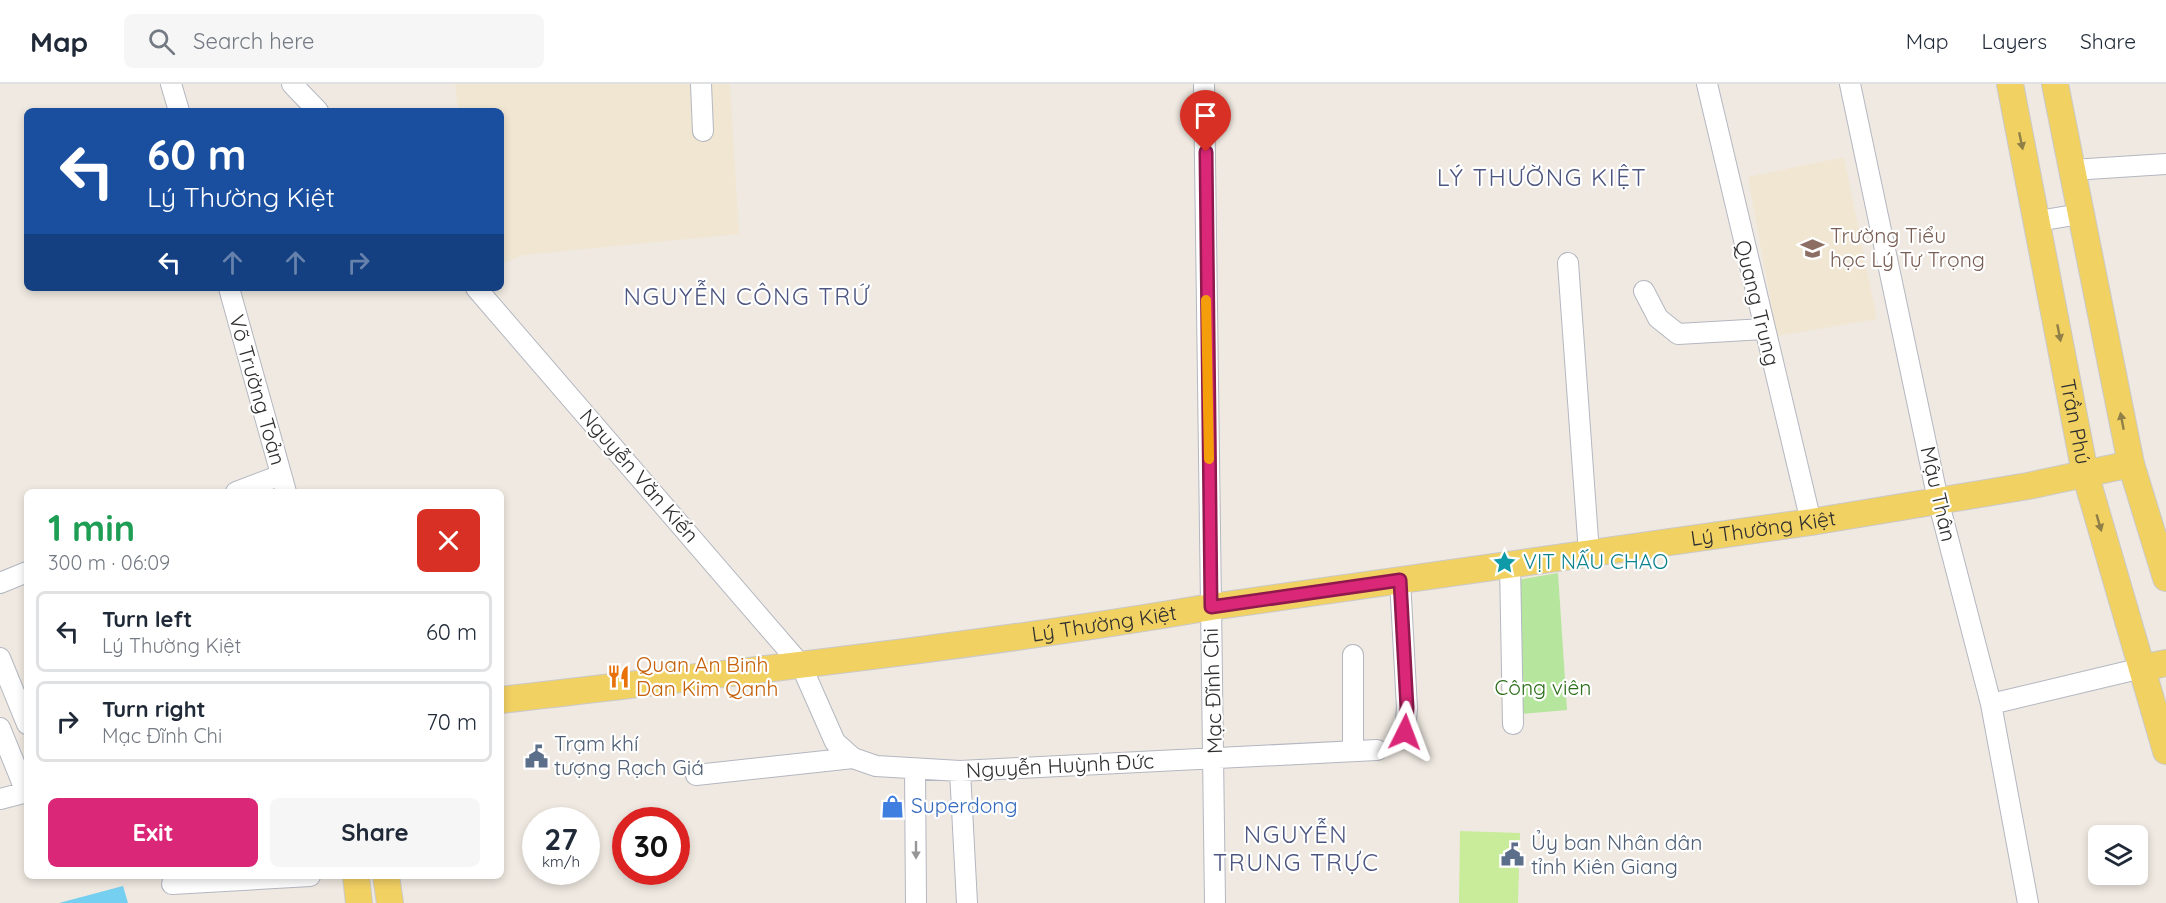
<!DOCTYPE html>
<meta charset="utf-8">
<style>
body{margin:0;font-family:Quicksand,sans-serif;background:#f6f6f7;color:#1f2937;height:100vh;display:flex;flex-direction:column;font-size:22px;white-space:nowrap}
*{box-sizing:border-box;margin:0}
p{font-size:20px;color:#747a83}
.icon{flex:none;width:33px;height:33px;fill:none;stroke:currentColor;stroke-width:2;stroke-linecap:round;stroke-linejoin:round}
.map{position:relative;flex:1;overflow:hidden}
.drawer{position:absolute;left:24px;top:405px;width:480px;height:390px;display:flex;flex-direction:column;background:#fff;border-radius:9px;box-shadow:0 3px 9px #0003}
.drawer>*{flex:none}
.hud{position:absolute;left:24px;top:24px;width:480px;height:183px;border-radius:9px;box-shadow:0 3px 9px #0003;background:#1a4fa0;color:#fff;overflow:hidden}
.fabs{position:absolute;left:2088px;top:741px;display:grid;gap:12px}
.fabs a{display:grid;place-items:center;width:60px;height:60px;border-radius:9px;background:#fff;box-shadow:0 3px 9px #0003;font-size:30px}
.speed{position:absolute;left:522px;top:723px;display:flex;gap:12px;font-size:30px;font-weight:700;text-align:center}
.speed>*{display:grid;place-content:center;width:78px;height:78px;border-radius:50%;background:#fff;box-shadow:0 3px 9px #0003;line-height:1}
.speed small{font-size:15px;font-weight:400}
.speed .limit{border:9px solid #d22;background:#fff;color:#111}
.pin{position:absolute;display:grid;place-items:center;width:51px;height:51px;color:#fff;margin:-62px -26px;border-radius:50% 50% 50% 0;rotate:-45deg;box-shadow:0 0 6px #0007}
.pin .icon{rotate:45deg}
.me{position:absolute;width:66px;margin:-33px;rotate:3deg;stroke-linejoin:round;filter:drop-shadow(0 0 4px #0008)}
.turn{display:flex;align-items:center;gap:21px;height:126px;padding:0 24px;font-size:27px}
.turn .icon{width:78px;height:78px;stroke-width:2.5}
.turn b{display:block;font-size:42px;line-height:51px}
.lanes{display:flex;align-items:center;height:57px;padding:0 24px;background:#0003;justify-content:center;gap:30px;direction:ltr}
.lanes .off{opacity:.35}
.round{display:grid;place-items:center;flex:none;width:63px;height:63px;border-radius:9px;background:#f6f6f7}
.overview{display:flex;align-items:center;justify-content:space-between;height:102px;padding:0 24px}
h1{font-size:36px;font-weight:700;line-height:45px;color:#1e9e55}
.action{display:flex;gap:12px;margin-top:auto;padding:12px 24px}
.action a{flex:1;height:69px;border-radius:9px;background:#db2777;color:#fff;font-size:24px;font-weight:700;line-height:69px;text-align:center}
.action a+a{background:#f6f6f7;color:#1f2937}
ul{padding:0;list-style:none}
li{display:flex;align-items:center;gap:18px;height:81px;margin:0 12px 9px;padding:0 12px;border:3px solid #e0e1e3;border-radius:9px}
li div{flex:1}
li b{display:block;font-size:22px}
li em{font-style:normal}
header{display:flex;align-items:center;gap:36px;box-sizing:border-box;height:84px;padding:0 30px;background:#fff;border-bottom:2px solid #e0e1e3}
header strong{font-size:28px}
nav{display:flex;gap:33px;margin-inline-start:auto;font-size:21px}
.search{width:420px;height:54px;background:#f6f6f7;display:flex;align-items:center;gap:15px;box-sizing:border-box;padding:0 21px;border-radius:9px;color:#747a83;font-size:22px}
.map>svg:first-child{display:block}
.education{fill:#f0e6d1}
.green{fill:#b6e59e}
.pitch{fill:#c9ec9a}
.water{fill:#75cff0}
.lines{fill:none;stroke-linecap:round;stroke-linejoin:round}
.minor-casing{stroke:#b4b7c1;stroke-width:22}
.major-casing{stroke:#c9c9c9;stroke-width:28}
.minor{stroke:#fff;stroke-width:20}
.major{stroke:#f2d163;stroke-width:26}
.oneway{fill:#908048}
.oneway2{fill:#969696}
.route-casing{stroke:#8e194d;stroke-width:15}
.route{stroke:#db2777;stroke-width:10}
.slow{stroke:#f59e0b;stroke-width:10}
.labels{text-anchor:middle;stroke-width:4.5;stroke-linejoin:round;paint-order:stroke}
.education-label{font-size:21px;fill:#785e54;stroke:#fff;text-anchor:start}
.street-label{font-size:21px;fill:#2e2e2e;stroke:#fff}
.culture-label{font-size:21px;fill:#0d838f;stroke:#fff;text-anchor:start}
.food-label{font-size:21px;fill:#c56008;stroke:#fff;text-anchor:start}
.park-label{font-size:21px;fill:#2c6e1b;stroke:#fff}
.service-label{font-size:21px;fill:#4e5e75;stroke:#fff;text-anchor:start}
.shop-label{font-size:21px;fill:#366cbe;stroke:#fff;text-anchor:start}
.quarter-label{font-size:24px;letter-spacing:1.5px;fill:#4d5680;stroke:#fff}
</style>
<header>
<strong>Map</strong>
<div class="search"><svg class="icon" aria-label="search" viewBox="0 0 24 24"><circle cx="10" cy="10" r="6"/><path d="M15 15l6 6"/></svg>Search here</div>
<nav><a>Map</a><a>Layers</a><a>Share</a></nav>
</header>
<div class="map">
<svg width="2166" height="819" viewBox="0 0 2166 819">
<rect width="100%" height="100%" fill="#efe9e1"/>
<path class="education" d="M455 0H730L739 150 523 171 501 180V27H458Z
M1844 73 1877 235 1777 252 1748 93Z"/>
<path class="green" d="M1558 489 1567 626 1521 630 1517 496Z"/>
<path class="pitch" d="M1460 747 1520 749 1518 819H1459Z"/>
<path class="water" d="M123 802 128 819H59Z"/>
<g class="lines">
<defs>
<path id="minor" d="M171 0 179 27
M292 0 318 27
M701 0 703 47
M1204 0 1215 819
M1707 0 1811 438
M1850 0 1938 416 1991 620 2028 819
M2072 86 2166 80
M2038 137 2080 130
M1568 179 1589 469
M229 204 286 408
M476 204 801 581 835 658 853 674 876 682 960 687 1377 666
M1644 207 1658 234 1678 250 1764 245
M236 408 281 391
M1510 480 1513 640
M1400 496 1407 624 1405 648
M0 499 27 488
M1353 571V667
M0 574 27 640
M1991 620 2142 584
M0 644 26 708
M915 686 916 819
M960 687 967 819
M696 691 853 674
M0 715 27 708
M172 800 310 792"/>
<g id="major">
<path id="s1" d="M2010 0 2085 389 2166 667"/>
<path d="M2055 0 2131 380 2166 494"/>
<path d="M2142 584 2166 579"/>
<path id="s2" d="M501 616C738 588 976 563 1211 523L1811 438 2028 402 2131 380"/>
<path d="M356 792 359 819"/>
<path d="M386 792 390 819"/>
</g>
</defs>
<use href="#minor" class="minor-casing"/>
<use href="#major" class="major-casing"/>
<use href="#minor" class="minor"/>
<use href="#major" class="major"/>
</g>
<defs><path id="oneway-solid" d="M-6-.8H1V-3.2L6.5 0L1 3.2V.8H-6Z" transform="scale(1.5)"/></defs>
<g class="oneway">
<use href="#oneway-solid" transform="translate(2021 57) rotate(78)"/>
<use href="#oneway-solid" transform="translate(2059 249) rotate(79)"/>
<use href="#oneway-solid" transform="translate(2122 337) rotate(-101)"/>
<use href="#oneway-solid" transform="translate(2099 439) rotate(74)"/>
</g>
<use class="oneway2" href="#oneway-solid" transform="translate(916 766) rotate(90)"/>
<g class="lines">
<defs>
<path id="route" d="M1206 68 1211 523 1400 496 1407 624 1405 648"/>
</defs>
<use href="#route" class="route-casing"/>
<use href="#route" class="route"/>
<path class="slow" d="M1206 216 1209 375"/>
</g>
<defs>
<symbol id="school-bare" viewBox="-9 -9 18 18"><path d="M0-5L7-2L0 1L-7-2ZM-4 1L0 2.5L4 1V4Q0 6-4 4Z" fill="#8d6e63" stroke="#fff" stroke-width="2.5" paint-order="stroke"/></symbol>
<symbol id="sight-bare" viewBox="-9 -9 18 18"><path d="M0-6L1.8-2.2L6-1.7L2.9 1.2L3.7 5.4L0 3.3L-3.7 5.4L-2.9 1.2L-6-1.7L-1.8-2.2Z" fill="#0f9aa8" stroke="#fff" stroke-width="2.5" paint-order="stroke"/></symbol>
<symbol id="restaurant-bare" viewBox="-9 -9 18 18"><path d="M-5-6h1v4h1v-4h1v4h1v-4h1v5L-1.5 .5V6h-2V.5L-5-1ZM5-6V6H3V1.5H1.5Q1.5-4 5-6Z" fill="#e8710a" stroke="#fff" stroke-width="2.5" paint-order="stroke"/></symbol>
<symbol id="civic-bare" viewBox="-9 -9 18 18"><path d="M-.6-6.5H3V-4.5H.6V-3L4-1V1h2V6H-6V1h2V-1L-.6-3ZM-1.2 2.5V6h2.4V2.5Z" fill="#5c6f8a" stroke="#fff" stroke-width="2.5" paint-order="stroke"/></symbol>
<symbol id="shop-bare" viewBox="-9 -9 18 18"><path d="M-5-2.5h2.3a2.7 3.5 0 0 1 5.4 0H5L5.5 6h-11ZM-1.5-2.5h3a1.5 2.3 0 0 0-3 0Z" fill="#3f7fe0" stroke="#fff" stroke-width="2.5" paint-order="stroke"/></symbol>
</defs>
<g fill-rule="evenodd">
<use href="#school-bare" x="1796" y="148" width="33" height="33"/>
<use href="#sight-bare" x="1488" y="462" width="33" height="33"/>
<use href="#restaurant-bare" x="602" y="576" width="33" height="33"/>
<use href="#civic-bare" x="520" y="656" width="33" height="33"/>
<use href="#shop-bare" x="876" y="706" width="33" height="33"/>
<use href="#civic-bare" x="1496" y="754" width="33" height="33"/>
</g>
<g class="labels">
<g class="education-label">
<text x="1830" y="159">Trường Tiểu<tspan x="1830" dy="24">học Lý Tự Trọng</tspan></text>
</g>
<g class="street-label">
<text transform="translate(1757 219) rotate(76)" y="7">Quang Trung</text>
<text transform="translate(257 306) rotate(74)" y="7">Võ Trường Toản</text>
<text dy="7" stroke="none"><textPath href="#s1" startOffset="344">Trần Phú</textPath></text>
<text transform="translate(639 392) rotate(49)" y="7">Nguyễn Văn Kiến</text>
<text transform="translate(1938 410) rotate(77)" y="7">Mậu Thân</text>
<text dy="7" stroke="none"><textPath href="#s2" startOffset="1274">Lý Thường Kiệt</textPath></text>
<text dy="7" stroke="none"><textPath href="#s2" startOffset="608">Lý Thường Kiệt</textPath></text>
<text transform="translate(1213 607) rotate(-92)" y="7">Mạc Đĩnh Chi</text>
<text transform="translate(1060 682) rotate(-3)" y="7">Nguyễn Huỳnh Đức</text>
</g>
<g class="culture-label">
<text x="1523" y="485">VỊT NẤU CHAO</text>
</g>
<g class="food-label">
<text x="636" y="588">Quan An Binh<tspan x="636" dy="24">Dan Kim Qanh</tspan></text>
</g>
<g class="park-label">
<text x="1543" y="611">Công viên</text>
</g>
<g class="service-label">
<text x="554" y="667">Trạm khí<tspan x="554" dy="24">tượng Rạch Giá</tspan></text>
<text x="1531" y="766">Ủy ban Nhân dân<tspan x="1531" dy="24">tỉnh Kiên Giang</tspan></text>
</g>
<g class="shop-label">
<text x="911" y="729">Superdong</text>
</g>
<g class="quarter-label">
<text x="1542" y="102">LÝ THƯỜNG KIỆT</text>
<text x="747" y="221">NGUYỄN CÔNG TRỨ</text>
<text x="1296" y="759">NGUYỄN<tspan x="1296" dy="28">TRUNG TRỰC</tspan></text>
</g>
</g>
</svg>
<div class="fabs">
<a><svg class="icon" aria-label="layers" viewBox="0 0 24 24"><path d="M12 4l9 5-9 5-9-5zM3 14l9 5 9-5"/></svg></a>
</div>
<div class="speed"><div>27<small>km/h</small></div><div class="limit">30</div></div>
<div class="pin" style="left:1206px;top:68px;background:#d93025"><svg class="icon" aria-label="arrive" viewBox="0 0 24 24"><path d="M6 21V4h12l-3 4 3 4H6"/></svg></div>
<svg class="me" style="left:1405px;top:648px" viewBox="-20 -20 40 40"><path d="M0-17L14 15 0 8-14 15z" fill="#db2777" stroke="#fff" stroke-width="4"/></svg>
<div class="hud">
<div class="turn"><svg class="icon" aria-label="left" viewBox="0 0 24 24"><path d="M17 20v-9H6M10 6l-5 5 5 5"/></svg><div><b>60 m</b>Lý Thường Kiệt</div></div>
<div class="lanes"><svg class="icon" aria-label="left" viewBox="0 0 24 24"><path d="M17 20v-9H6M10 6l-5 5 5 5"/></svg><svg class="icon off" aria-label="ahead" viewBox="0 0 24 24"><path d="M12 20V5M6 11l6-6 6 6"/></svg><svg class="icon off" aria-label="ahead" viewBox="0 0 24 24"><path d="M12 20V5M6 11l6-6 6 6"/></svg><svg class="icon off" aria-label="right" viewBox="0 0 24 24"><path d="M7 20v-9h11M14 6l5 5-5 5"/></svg></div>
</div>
<section class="drawer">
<div class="overview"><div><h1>1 min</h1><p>300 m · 06:09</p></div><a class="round" style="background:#d93025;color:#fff"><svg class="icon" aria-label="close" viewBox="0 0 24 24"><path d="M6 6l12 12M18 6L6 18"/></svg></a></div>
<ul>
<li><svg class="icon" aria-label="left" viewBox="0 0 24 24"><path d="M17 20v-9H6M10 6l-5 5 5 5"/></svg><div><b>Turn left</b><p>Lý Thường Kiệt</p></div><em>60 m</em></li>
<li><svg class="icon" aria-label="right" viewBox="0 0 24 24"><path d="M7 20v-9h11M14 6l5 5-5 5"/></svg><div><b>Turn right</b><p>Mạc Đĩnh Chi</p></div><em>70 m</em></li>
</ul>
<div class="action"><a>Exit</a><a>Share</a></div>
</section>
</div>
